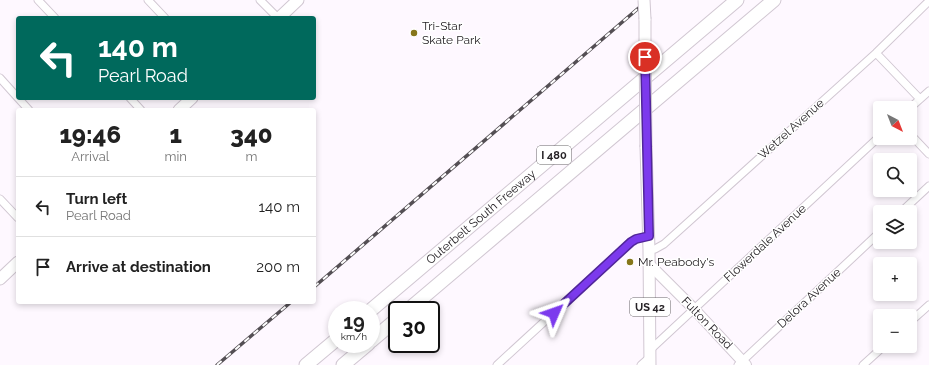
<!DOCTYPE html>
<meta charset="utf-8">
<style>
body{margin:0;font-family:Raleway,sans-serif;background:#f6f6f6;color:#222;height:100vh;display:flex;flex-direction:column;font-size:15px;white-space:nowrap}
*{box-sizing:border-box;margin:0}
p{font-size:13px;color:#767676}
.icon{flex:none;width:22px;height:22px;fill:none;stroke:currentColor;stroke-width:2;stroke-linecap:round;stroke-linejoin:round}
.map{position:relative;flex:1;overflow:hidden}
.details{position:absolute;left:16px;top:108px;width:300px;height:196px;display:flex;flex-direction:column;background:#fff;border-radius:4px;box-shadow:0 2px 6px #0003}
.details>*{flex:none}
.banner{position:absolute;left:16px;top:16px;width:300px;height:84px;border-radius:4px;box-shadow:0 2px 6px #0003;background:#00695c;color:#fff;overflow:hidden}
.needle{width:26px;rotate:138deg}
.controls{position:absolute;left:873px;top:101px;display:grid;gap:8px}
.controls a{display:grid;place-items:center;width:44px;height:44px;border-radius:4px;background:#fff;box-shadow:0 2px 6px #0003;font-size:20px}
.speed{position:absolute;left:328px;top:301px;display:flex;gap:8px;font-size:20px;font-weight:700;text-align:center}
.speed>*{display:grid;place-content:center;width:52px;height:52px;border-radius:50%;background:#fff;box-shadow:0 2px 6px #0003;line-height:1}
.speed small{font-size:10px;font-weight:400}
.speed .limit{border:2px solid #111;border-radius:6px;background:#fff;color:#111}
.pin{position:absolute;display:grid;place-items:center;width:34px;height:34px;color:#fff;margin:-17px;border:2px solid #fff;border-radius:50%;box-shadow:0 1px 4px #0007}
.me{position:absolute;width:44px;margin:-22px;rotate:47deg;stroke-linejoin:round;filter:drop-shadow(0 0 3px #0008)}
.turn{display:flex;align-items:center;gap:14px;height:84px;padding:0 16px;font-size:18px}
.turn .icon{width:52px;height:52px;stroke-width:2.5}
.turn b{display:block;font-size:28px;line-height:34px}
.eta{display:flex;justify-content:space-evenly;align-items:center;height:68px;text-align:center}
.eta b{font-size:24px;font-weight:800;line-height:28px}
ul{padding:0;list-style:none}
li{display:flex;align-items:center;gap:12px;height:60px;padding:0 16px;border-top:1px solid #e0e0e0}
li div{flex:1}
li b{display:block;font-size:15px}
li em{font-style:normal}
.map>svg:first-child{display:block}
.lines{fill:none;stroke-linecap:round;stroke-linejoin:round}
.street-casing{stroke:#d1c7d2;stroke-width:9}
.secondary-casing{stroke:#d1c7d2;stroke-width:12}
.primary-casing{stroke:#d1c7d2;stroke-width:13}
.highway-casing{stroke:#d1c7d2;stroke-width:15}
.street{stroke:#fff;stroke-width:7}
.secondary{stroke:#fff;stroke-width:10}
.primary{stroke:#fff;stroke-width:11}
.highway{stroke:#fff;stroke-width:13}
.rail-casing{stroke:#544f54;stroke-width:3.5}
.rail{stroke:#fff;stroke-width:2;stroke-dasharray:6;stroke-linecap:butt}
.primary-bridge-casing{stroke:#d1c7d2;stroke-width:13;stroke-linecap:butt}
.primary-bridge{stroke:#fff;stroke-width:11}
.route-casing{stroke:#51269a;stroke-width:10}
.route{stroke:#7c3aed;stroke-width:7}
.poi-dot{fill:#86761a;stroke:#fff;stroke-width:1.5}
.labels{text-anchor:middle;stroke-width:3;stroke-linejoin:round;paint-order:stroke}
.shield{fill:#fff;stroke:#676467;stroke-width:1}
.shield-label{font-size:11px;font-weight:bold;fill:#262226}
.poi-label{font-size:12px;fill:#262226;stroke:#fff;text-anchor:start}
.street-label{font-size:12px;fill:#262226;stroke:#fff}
</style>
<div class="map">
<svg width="929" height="365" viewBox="0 0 929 365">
<rect width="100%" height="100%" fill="#fef8ff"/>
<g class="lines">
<defs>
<path id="street" d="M38 0 55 18
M148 0 165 18
M260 0 278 18
M876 53 920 99
M0 78 18 98
M18 98 29 110
M130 98 141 110
M910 108 929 91
M910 134 929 154
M0 199 18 218
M901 212 929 186
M649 250 655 249 664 244 876 53 929 1
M910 322 929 305
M650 350 880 136
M497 365 631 242 636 239 649 236
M641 365 650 357
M738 365 880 232
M863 365 884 346"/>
<path id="secondary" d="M650 265 694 309 746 365"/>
<path id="primary" d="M279 18 298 0
M645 19V42
M179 110 192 98
M646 147 649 250 650 365
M0 279 18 262"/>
<g id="highway">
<path id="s1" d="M371 310 737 0"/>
<path d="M408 310 774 0"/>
<path d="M371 341 397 319"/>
<path d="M306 365 337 339"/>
<path d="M343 365 368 344"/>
</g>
</defs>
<use href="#street" class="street-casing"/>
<use href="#secondary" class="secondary-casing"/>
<use href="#primary" class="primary-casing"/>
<use href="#highway" class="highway-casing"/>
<use href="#street" class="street"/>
<use href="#secondary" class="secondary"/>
<use href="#primary" class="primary"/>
<use href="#highway" class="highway"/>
<defs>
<path id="rail" d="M314 287 648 0
M217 365 291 302"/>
</defs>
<use href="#rail" class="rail-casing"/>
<use href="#rail" class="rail"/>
<defs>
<path id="primary-bridge" d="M644 0 645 19
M645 42 646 147"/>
</defs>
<use href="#primary-bridge" class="primary-bridge-casing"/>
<use href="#primary-bridge" class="primary-bridge"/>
</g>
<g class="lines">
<defs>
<path id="route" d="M554 313 631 242 636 239 649 236 645 57"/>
</defs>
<use href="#route" class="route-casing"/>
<use href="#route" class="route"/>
</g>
<g class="poi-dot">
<circle cx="414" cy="33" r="4"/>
<circle cx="630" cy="262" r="4"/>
</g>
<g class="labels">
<g class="shield">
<rect x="537" y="146" width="34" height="18" rx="3"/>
<rect x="630" y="298" width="40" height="18" rx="3"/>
</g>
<g class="shield-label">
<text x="554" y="159">I 480</text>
<text x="650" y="311">US 42</text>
</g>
<g class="poi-label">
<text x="422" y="30">Tri-Star<tspan x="422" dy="14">Skate Park</tspan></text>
<text x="638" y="266">Mr. Peabody's</text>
</g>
<g class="street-label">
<text transform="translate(791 129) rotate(-42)" y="4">Wetzel Avenue</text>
<text dy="4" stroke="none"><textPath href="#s1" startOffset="144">Outerbelt South Freeway</textPath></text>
<text transform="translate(765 243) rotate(-43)" y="4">Flowerdale Avenue</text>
<text transform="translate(809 298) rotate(-43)" y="4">Delora Avenue</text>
<text transform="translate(707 323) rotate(46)" y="4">Fulton Road</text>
</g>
</g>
</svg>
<div class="controls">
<a><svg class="needle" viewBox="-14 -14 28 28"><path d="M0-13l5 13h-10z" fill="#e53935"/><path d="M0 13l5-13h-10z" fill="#767676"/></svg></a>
<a><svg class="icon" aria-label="search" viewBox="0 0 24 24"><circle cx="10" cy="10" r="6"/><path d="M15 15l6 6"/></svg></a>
<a><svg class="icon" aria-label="layers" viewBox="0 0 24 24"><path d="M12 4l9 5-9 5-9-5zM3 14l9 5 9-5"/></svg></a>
<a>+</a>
<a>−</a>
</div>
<div class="speed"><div>19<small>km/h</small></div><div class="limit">30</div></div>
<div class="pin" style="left:645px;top:57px;background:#d93025"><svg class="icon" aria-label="arrive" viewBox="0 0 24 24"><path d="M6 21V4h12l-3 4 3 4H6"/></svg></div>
<svg class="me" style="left:554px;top:313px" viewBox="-20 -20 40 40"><path d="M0-17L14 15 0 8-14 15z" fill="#7c3aed" stroke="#fff" stroke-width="4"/></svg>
<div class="banner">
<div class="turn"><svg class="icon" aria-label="left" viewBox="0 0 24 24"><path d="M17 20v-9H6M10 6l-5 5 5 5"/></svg><div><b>140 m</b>Pearl Road</div></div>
</div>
<section class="details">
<div class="eta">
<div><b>19:46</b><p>Arrival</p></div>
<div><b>1</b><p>min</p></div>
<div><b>340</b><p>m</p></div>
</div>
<ul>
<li><svg class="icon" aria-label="left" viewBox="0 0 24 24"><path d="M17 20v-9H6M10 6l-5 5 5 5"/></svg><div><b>Turn left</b><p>Pearl Road</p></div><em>140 m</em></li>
<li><svg class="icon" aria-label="arrive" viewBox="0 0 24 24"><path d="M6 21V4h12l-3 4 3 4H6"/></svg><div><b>Arrive at destination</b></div><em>200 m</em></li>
</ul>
</section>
</div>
